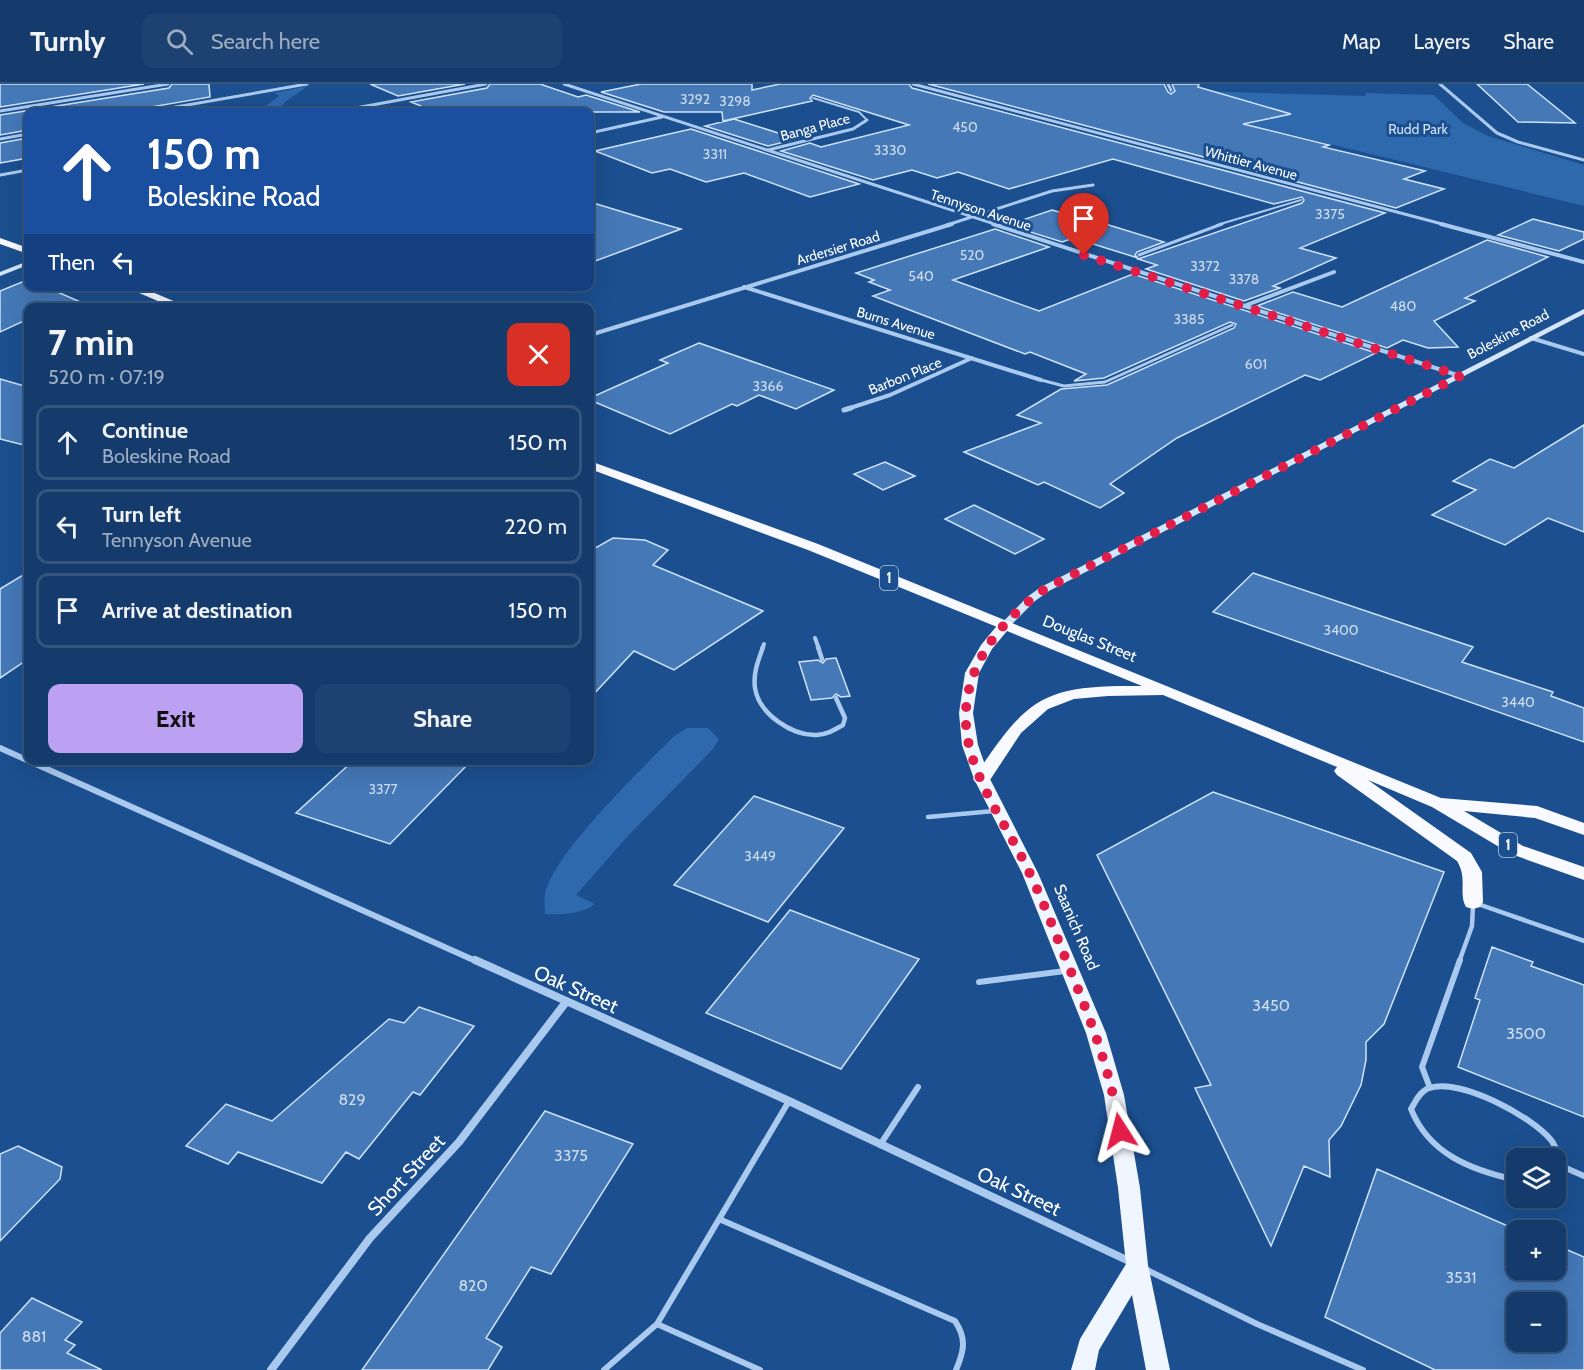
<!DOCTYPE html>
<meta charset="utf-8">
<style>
body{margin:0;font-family:Cabin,sans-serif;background:#1d4271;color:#f1f3f6;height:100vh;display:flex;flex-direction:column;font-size:22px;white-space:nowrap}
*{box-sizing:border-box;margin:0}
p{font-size:20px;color:#9dadc1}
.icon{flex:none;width:33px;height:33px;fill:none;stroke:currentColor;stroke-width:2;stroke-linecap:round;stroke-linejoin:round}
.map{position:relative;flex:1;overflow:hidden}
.details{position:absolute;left:24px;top:219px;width:570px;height:462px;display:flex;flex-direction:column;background:#143b6b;border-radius:12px;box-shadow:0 6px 24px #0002,0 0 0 2px #33557e}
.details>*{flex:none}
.top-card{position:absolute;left:24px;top:24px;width:570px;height:183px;border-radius:12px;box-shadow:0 6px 24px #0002,0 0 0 2px #33557e;background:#1a4fa0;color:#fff;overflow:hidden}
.controls{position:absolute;left:1506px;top:1064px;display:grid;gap:12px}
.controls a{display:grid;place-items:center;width:60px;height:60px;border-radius:12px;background:#143b6b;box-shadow:0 6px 24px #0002,0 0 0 2px #33557e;font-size:30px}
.pin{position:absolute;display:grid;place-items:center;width:51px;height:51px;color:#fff;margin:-62px -26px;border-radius:50% 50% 50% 0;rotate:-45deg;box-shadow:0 0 6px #0007}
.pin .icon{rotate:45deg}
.me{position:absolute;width:66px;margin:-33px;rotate:351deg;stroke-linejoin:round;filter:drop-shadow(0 0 4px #0008)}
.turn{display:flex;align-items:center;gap:21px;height:126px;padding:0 24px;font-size:27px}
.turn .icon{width:78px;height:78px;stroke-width:2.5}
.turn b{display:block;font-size:42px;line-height:51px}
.then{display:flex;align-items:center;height:57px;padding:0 24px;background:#0003;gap:12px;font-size:22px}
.round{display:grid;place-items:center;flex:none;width:63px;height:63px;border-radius:12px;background:#1d4271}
.overview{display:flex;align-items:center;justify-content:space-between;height:102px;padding:0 24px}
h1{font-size:36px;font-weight:700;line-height:45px}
.button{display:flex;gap:12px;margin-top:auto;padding:12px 24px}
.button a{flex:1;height:69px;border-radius:12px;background:#bca0f2;color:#111;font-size:24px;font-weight:700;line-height:69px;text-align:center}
.button a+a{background:#1d4271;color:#f1f3f6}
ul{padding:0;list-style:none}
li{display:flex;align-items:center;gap:18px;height:75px;margin:0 12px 9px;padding:0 12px;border:3px solid #33557e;border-radius:12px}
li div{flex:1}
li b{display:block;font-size:22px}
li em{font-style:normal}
header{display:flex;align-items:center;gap:36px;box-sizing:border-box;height:84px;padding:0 30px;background:#143b6b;border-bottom:2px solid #33557e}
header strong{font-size:28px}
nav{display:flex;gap:33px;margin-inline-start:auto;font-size:21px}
.search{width:420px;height:54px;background:#1d4271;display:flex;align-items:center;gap:15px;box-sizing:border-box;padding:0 21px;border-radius:12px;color:#9dadc1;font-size:22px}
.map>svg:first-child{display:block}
.green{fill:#2e69ad}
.building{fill:#4478b7;stroke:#cfe3fa;stroke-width:1.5;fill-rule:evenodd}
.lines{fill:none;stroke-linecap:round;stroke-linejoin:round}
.service-far4{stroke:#a9c9ee;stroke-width:2}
.service-far3{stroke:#a9c9ee;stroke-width:3}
.service-far2{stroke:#a9c9ee;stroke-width:4}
.service-far1{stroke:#a9c9ee;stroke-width:4.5}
.service{stroke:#a9c9ee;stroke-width:6}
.minor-far4{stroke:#a9c9ee;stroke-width:3}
.minor-far3{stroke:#a9c9ee;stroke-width:4}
.minor-far2{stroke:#a9c9ee;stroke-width:5}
.minor-far1{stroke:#a9c9ee;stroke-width:6}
.minor{stroke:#a9c9ee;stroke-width:8}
.secondary{fill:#d6e6fa;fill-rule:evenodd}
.primary{fill:#f0f6ff;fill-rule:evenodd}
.trunk{fill:#f8faff;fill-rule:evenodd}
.route{stroke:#e11d48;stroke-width:10;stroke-dasharray:0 18}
.labels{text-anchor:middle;stroke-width:6;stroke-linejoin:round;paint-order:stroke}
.number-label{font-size:14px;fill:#d0dded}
.far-street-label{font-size:14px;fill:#fff;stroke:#1b4f8f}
.far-park-label{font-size:14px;fill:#cfe3fa;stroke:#1b4f8f}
.shield{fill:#1b4f8f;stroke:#bbcadd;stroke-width:1.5}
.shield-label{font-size:15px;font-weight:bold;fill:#fff}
.street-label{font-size:16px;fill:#fff;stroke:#1b4f8f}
.near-number-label{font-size:16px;fill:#d0dded}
.near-street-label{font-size:20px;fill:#fff;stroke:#1b4f8f}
</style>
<header>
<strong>Turnly</strong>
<div class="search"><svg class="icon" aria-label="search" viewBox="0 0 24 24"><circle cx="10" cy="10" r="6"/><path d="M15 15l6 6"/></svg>Search here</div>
<nav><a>Map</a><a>Layers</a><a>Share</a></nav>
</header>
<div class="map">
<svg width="1584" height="1286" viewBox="0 0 1584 1286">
<rect width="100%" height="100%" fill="#1b4f8f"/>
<path class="green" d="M308 2 285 18 276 28H262L267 21 279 12 274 9Z
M1165 6 1366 12 1365 9 1434 11 1463 39 1488 52 1584 81V122L1268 45 1192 68Z
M687 644H708L719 655 712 666 626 754 576 811 595 820C583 830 560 831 545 830 545 824 544 817 545 811 552 770 643 684 674 652Z"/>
<path class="building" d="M0 0H144L0 23Z
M172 0H209L210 13 122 28H28V46L0 51V31L169 4Z
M370 0H465L398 12Z
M490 0H540L578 13 586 11 640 28H422L421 22 411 18 487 4Z
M641 0H752V6L780 0H909L912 4 1385 129 1300 164 1336 174 1273 202 1280 204 1244 217 1146 185 1157 181 1138 175 1302 119 1304 116 1302 113 1274 120 1113 75 1009 105 958 88 937 94 912 86 873 96 781 67 810 59 821 63 909 41 813 11 810 14 812 17 723 37 722 28H664L601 8Z
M928 0H1164L1168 8 1171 10 1175 7 1172 0H1199L1198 3 1291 30 1243 40 1329 61 1323 63 1425 87 1404 95 1444 105 1396 124Z
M1477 0H1527L1575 39 1518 38Z
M734 35 797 55 768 62 705 42Z
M691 45 859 100 810 113 744 89 706 98 670 85 652 89 595 67Z
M28 54V74L0 79V59Z
M590 118 646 135 681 145 590 179Z
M1052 126 1093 138 1096 137 1164 158 1137 168 1135 171 1138 174 1074 154 1062 158 1008 141Z
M1533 135 1584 148V155L1559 167 1498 151Z
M995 145 1049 163 953 196 1039 227 1133 190 1376 269 1320 296 1305 291 1177 354 1110 400 1124 409 1100 424 1044 398 1038 401 964 368 1041 339 1017 331 1061 305 1107 301 1234 244 1236 240 1230 238 1104 294 1074 297 1086 290 1030 268 1025 270 873 212 890 206 869 198 874 196 856 189Z
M1487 156 1548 173 1465 214 1475 217 1434 237 1458 263 1428 264 1403 256 1387 264 1257 222 1293 208 1342 223Z
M22 198 28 199V202H44L94 224H28V235L0 248V207Z
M699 259 834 306 796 325 759 311 737 322 732 320 670 350 590 316V314L668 279 660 276Z
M0 295 28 303V362L0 355Z
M1584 341V448L1548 434 1505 461 1432 431 1476 406 1453 397 1490 375 1514 384Z
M885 378 915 392 883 406 854 390Z
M974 421 1044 455 1015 470 945 435Z
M613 454 645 456 668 466 653 481 763 527 674 586 634 567 590 614V467Z
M28 488V575L0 594V505Z
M1253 489 1473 563 1462 578 1553 608 1551 612 1584 624V658L1213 528Z
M836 574 850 612 841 613 836 610 832 614 811 616 799 578 818 576 823 579 826 575Z
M354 676H472L390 760 296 729Z
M1213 708 1444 788 1384 940 1366 958V976L1361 1001 1341 1042 1329 1056 1330 1093 1304 1082 1271 1162 1195 1004 1211 1001 1097 771Z
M754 712 844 744 768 838 674 801Z
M790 826 919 875 841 985 706 929Z
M1492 863 1533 878 1531 882 1584 901V1033L1458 983 1480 916 1475 914Z
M419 923 474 942 420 1011 413 1008 359 1075 346 1068 322 1099 238 1068 228 1080 186 1062 226 1020 272 1037 389 935 404 939Z
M545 1027 633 1060 551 1190 531 1183 486 1254 502 1263 488 1286H362Z
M18 1062 62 1083 60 1095 0 1157V1070Z
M1377 1085 1517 1146 1516 1185H1556V1161L1584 1173V1286H1435L1325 1233ZM1516 1218H1556V1257H1516Z
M32 1214 82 1238 65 1256 75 1261 67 1269 102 1286H0V1249Z"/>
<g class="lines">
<path class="service-far4" d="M813 14 859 28 867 36
M1217 141 1301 116"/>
<path class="service-far3" d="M1139 171 1222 140
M1041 296 1064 302 1105 298 1232 241"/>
<path class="service-far2" d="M815 554 819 565
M762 565 764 560"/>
<path class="service-far1" d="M763 563C758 577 753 589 755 604 759 630 792 652 817 651 828 650 834 646 843 641L845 634 836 614
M818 563 822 575
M928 733 994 727
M1478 820 1584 857
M1459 878 1472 842 1473 821"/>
<path class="service" d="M979 898 1065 887
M1430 1004 1422 983 1460 876
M880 1061 918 1003
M1559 1081 1584 1092
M1516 1096C1471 1086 1429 1070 1411 1025 1415 1018 1420 1007 1429 1004 1461 994 1531 1032 1551 1056 1555 1061 1557 1068 1560 1073L1556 1088
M719 1135 955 1237C967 1255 964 1267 956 1286
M1145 1185 1257 1240 1363 1286
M604 1286 657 1240
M760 1286 657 1240 789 1017"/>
<path class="minor-far4" d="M564 0 998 141
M913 0 1446 141
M1168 0 1171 6
M1440 0 1497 49 1518 58 1584 76
M0 27 168 0
M147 28 307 0
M334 28 486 0
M590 49 662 33
M0 55 28 50
M768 66 853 45 867 36
M0 91 28 86
M947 141 1052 107 1093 101"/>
<path class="minor-far3" d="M993 140 1460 292
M1441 140 1584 178
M744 203 1041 296
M1244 222 1334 188
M590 251 952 140
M1531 254 1584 270
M847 325 890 311 972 274"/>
<path class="minor-far2" d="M844 326 851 324"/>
<path class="minor-far1" d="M0 664 478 878"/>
<path class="minor" d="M475 876 789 1017 1131 1178
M271 1286 370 1154 459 1058 566 918"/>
<path class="secondary" d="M28 177V181L0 192V188Z
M1584 225V230L1049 507 1035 517 1009 543H1001L1000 541 1027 513 1041 503Z"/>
<path class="primary" d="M1005 537 1012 541 992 565 979 589 973 629 978 661 990 695 1038 789 1106 949 1124 1011 1140 1104 1148 1181 1170 1286H1146L1132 1211 1099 1266 1095 1286H1071L1080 1255 1126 1180 1118 1104 1104 1011 1086 949 1022 789 974 695 962 661 959 629 965 589 981 561 1000 538Z"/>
<path class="trunk" d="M0 154 28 164V170L0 160Z
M123 202H138L190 224H174Z
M590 377 818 460 1441 714 1537 722 1584 739V751L1535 734 1464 727 1523 762 1584 783V796L1511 770 1432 723 1368 696 1471 769 1482 788 1483 818 1480 823 1473 825 1466 823C1458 809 1468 795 1457 777L1337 691 1334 687 1337 683 1163 611 1108 612 1074 615 1048 625 1021 649 988 699H976L973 695C1028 613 1041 601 1142 602L808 466 590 385Z"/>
</g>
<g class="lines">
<path class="route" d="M1084 171 1460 292 1045 505C1004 534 969 575 966 626 962 685 1007 739 1030 790 1044 819 1055 849 1067 878 1091 937 1110 984 1120 1047"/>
</g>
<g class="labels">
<g class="number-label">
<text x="695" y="20">3292</text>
<text x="735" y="22">3298</text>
<text x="965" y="48">450</text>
<text x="890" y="71">3330</text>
<text x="715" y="75">3311</text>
<text x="1330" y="135">3375</text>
<text x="972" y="176">520</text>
<text x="1205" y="187">3372</text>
<text x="921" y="197">540</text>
<text x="1244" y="200">3378</text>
<text x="1403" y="227">480</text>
<text x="1189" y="240">3385</text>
<text x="1256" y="285">601</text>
<text x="768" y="307">3366</text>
<text x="1341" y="551">3400</text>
<text x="1518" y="623">3440</text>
<text x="383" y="710">3377</text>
<text x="760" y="777">3449</text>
</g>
<g class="far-street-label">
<text transform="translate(815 43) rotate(-15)" y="5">Banga Place</text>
<text transform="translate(1251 79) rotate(15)" y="5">Whittier Avenue</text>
<text transform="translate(981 126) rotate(18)" y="5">Tennyson Avenue</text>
<text transform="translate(838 164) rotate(-17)" y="5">Ardersier Road</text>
<text transform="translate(896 239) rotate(17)" y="5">Burns Avenue</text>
<text transform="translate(1508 250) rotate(-28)" y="5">Boleskine Road</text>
<text transform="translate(905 292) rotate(-22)" y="5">Barbon Place</text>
</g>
<g class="far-park-label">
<text x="1418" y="50">Rudd Park</text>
</g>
<g class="shield">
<rect x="880" y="482" width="18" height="24" rx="4.5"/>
<rect x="1499" y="749" width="18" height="24" rx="4.5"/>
</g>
<g class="shield-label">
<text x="889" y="499">1</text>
<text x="1508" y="766">1</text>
</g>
<g class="street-label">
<text transform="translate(1090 554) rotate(22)" y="6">Douglas Street</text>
<text transform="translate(1077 843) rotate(67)" y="6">Saanich Road</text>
</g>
<g class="near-number-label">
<text x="1271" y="927">3450</text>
<text x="1526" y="955">3500</text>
<text x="352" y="1021">829</text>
<text x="571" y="1077">3375</text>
<text x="1461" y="1199">3531</text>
<text x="473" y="1207">820</text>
<text x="34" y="1258">881</text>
</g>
<g class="near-street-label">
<text transform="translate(576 905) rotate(24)" y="7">Oak Street</text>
<text transform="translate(406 1091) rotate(-47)" y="7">Short Street</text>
<text transform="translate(1019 1107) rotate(25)" y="7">Oak Street</text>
</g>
</g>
</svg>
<div class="controls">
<a><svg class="icon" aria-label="layers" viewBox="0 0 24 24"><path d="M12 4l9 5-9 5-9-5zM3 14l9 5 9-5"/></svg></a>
<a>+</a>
<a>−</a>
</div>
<div class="pin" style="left:1084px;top:171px;background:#d93025"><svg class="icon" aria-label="arrive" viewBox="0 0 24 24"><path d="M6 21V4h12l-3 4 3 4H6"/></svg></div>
<svg class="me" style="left:1120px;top:1047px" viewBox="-20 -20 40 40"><path d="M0-17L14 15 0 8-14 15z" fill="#e11d48" stroke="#fff" stroke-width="4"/></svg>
<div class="top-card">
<div class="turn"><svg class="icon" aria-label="ahead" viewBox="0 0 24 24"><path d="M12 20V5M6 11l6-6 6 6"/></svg><div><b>150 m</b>Boleskine Road</div></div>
<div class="then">Then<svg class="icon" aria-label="left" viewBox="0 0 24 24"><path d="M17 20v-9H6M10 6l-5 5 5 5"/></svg></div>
</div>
<section class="details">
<div class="overview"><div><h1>7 min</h1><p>520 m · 07:19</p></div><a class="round" style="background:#d93025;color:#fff"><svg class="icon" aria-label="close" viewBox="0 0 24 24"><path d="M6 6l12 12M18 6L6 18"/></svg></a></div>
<ul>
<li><svg class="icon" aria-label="ahead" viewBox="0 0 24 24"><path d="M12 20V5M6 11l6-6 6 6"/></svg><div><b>Continue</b><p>Boleskine Road</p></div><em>150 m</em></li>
<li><svg class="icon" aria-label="left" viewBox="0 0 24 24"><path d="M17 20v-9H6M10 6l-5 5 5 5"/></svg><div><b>Turn left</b><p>Tennyson Avenue</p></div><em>220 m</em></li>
<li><svg class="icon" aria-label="arrive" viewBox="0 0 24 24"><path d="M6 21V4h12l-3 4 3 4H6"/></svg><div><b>Arrive at destination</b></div><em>150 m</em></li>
</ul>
<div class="button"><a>Exit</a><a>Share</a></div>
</section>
</div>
